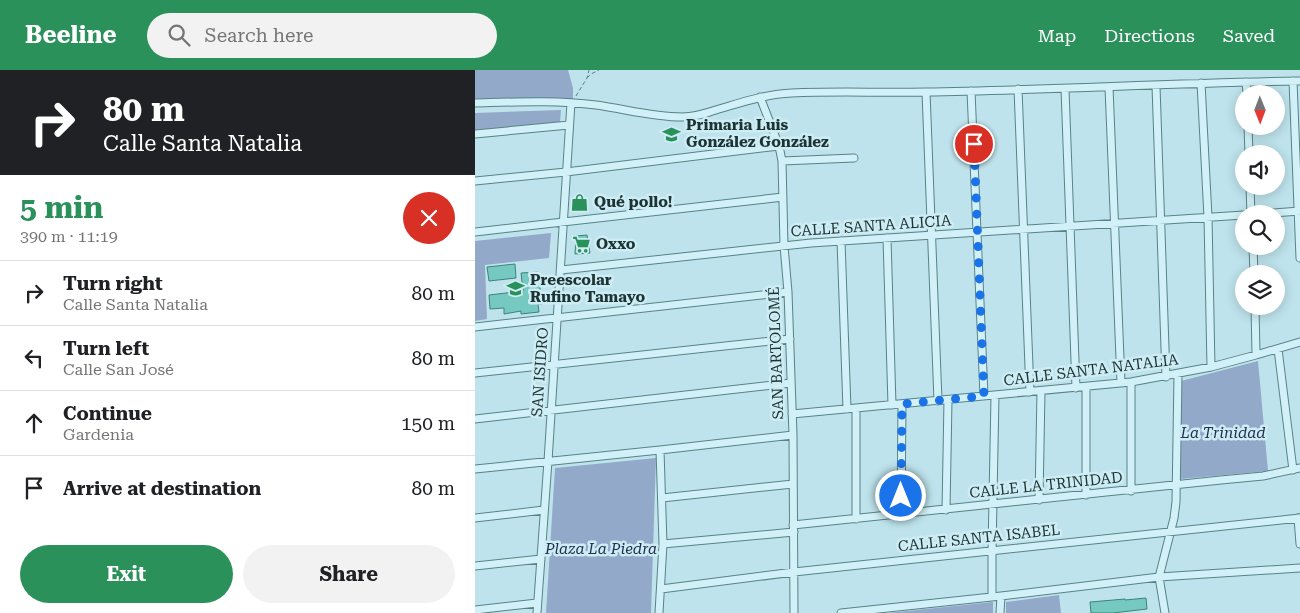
<!DOCTYPE html>
<meta charset="utf-8">
<style>
body{margin:0;font-family:"Roboto Serif",serif;background:#f2f2f2;color:#202124;height:100vh;display:flex;flex-direction:column;font-size:19px;white-space:nowrap}
*{box-sizing:border-box;margin:0}
p{font-size:16px;color:#757577}
.icon{flex:none;width:28px;height:28px;fill:none;stroke:currentColor;stroke-width:2;stroke-linecap:round;stroke-linejoin:round}
.map{position:relative;flex:1;overflow:hidden}
.panel{display:flex;flex-direction:column;background:#fff;width:475px}
.panel>*{flex:none}
.banner{background:#202124;color:#fff;overflow:hidden}
.needle{width:32px;rotate:179deg}
.tools{position:absolute;left:760px;top:15px;display:grid;gap:10px}
.tools a{display:grid;place-items:center;width:50px;height:50px;border-radius:50%;background:#fff;box-shadow:0 2px 12px #0003;font-size:25px}
.pin{position:absolute;display:grid;place-items:center;width:42px;height:42px;color:#fff;margin:-21px;border:2px solid #fff;border-radius:50%;box-shadow:0 1px 5px #0007}
.me{position:absolute;width:55px;margin:-28px;rotate:0deg;stroke-linejoin:round;filter:drop-shadow(0 0 4px #0008)}
.turn{display:flex;align-items:center;gap:18px;height:105px;padding:0 20px;font-size:22px}
.turn .icon{width:65px;height:65px;stroke-width:2.5}
.turn b{display:block;font-size:35px;line-height:42px}
.round{display:grid;place-items:center;flex:none;width:52px;height:52px;border-radius:26px;background:#f2f2f2}
.head{display:flex;align-items:center;justify-content:space-between;height:85px;padding:0 20px}
h1{font-size:30px;font-weight:700;line-height:38px;color:#2a915b}
.cta{display:flex;gap:10px;margin-top:auto;padding:10px 20px}
.cta a{flex:1;height:58px;border-radius:30px;background:#2a915b;color:#fff;font-size:20px;font-weight:700;line-height:58px;text-align:center}
.cta a+a{background:#f2f2f2;color:#202124}
ul{padding:0;list-style:none}
li{display:flex;align-items:center;gap:15px;height:65px;padding:0 20px;border-top:1px solid #e0e0e0}
li div{flex:1}
li b{display:block;font-size:19px}
li em{font-style:normal}
header{display:flex;align-items:center;gap:30px;box-sizing:border-box;height:70px;padding:0 25px;background:#2a915b;color:#fff}
header strong{font-size:24px}
nav{display:flex;gap:28px;margin-inline-start:auto;font-size:18px}
.search{width:350px;height:45px;background:#f2f2f2;display:flex;align-items:center;gap:12px;box-sizing:border-box;padding:0 18px;border-radius:28px;color:#757577;font-size:19px}
main{display:flex;flex:1;min-height:0}
.map>svg:first-child{display:block}
.green{fill:#93a9c9}
.building{fill:#75c9c1;stroke:#3e827a}
.lines{fill:none;stroke-linecap:round;stroke-linejoin:round}
.street-casing{stroke:#588384;stroke-width:9}
.path{stroke:#588384;stroke-width:1;stroke-dasharray:4 2.5;stroke-linecap:butt}
.street{stroke:#d1f0f7;stroke-width:7}
.route{stroke:#1a73e8;stroke-width:9;stroke-dasharray:0 16.2}
.labels{text-anchor:middle;stroke-width:5;stroke-linejoin:round;paint-order:stroke}
.poi-label{font-size:15px;font-weight:bold;fill:#1c3333;stroke:#ceecf4;text-anchor:start}
.street-label{font-size:15px;fill:#1c3333;stroke:#ceecf4}
.park-label{font-size:15px;font-style:italic;fill:#232f4f;stroke:#ceecf4}
</style>
<header>
<strong>Beeline</strong>
<div class="search"><svg class="icon" aria-label="search" viewBox="0 0 24 24"><circle cx="10" cy="10" r="6"/><path d="M15 15l6 6"/></svg>Search here</div>
<nav><a>Map</a><a>Directions</a><a>Saved</a></nav>
</header>
<main>
<section class="panel">
<div class="banner">
<div class="turn"><svg class="icon" aria-label="right" viewBox="0 0 24 24"><path d="M7 20v-9h11M14 6l5 5-5 5"/></svg><div><b>80 m</b>Calle Santa Natalia</div></div>
</div>
<div class="head"><div><h1>5 min</h1><p>390 m · 11:19</p></div><a class="round" style="background:#d93025;color:#fff"><svg class="icon" aria-label="close" viewBox="0 0 24 24"><path d="M6 6l12 12M18 6L6 18"/></svg></a></div>
<ul>
<li><svg class="icon" aria-label="right" viewBox="0 0 24 24"><path d="M7 20v-9h11M14 6l5 5-5 5"/></svg><div><b>Turn right</b><p>Calle Santa Natalia</p></div><em>80 m</em></li>
<li><svg class="icon" aria-label="left" viewBox="0 0 24 24"><path d="M17 20v-9H6M10 6l-5 5 5 5"/></svg><div><b>Turn left</b><p>Calle San José</p></div><em>80 m</em></li>
<li><svg class="icon" aria-label="ahead" viewBox="0 0 24 24"><path d="M12 20V5M6 11l6-6 6 6"/></svg><div><b>Continue</b><p>Gardenia</p></div><em>150 m</em></li>
<li><svg class="icon" aria-label="arrive" viewBox="0 0 24 24"><path d="M6 21V4h12l-3 4 3 4H6"/></svg><div><b>Arrive at destination</b></div><em>80 m</em></li>
</ul>
<div class="cta"><a>Exit</a><a>Share</a></div>
</section>
<div class="map">
<svg width="825" height="543" viewBox="0 0 825 543">
<rect width="100%" height="100%" fill="#bee3ec"/>
<path class="green" d="M0 0H93L98 18V30L0 31Z
M86 40 85 52 0 61V43Z
M76 163 74 188 10 195 12 249 0 251V171Z
M783 291 793 401 706 409V311Z
M181 388 176 543H71L80 398Z
M584 525 586 543H531V532Z
M518 532V543H413Z"/>
<path class="building" d="M112 165 115 183 100 184 101 166Z
M40 194 41 208 14 211 12 197Z
M63 202 67 234H63L64 242 46 244V241L29 244V238L15 239 14 225 48 221 46 203Z
M671 528 672 539 638 543H616L615 532 650 529V530Z"/>
<g class="lines">
<defs>
<path id="street" d="M818 11 825 188
M771 12 772 24
M726 13 733 147 736 297
M681 16 691 307
M634 17 646 313
M543 19 555 322
M590 19 601 318
M496 21 509 326
M451 22 463 331
M285 27 304 76 307 91 309 176 313 222 318 365 319 543
M0 33C40 32 81 30 121 35 150 39 178 47 207 47 220 47 232 43 244 39 268 32 291 24 317 23 361 21 406 23 450 22 575 20 700 13 825 11
M773 56 774 84
M0 64 94 55
M307 91 379 88
M0 111 91 102 304 76
M775 116 776 144
M786 144 825 141
M0 162 308 127
M412 168 417 335
M366 171 372 339
M778 176 779 204
M86 200 336 173 769 145
M780 236 781 285
M0 257 313 222
M803 279 818 400
M0 303 315 269
M317 344 656 312 736 297 781 285 825 272
M0 349 316 313
M0 399 185 380 318 365
M656 421V312
M611 425V317
M187 428 318 414
M564 430 566 321
M471 440 473 330
M426 444 427 334
M0 448 69 440
M823 448 825 474
M381 449V338
M318 455 746 410 788 406 825 398
M188 474 319 462
M0 496 66 489
M186 519 319 502 825 448
M517 527V481L520 325
M0 540 62 533
M62 543 73 391 96 33
M184 543 188 474 185 380
M366 543 526 526 684 507 825 498
M525 543 526 526
M690 543 684 507 699 448 701 432 703 304"/>
</defs>
<use href="#street" class="street-casing"/>
<path class="path" d="M112 8 116 4 124 0
M101 26 112 8 114 0"/>
<use href="#street" class="street"/>
</g>
<g class="lines">
<path class="route" d="M426 426 427 334 509 326 499 74"/>
</g>
<defs>
<symbol id="school-bare" viewBox="-9 -9 18 18"><path d="M0-5L7-2L0 1L-7-2ZM-4 1L0 2.5L4 1V4Q0 6-4 4Z" fill="#2a915b" stroke="#ceecf4" stroke-width="2.5" paint-order="stroke"/></symbol>
<symbol id="shop-bare" viewBox="-9 -9 18 18"><path d="M-5-2.5h2.3a2.7 3.5 0 0 1 5.4 0H5L5.5 6h-11ZM-1.5-2.5h3a1.5 2.3 0 0 0-3 0Z" fill="#2a915b" stroke="#ceecf4" stroke-width="2.5" paint-order="stroke"/></symbol>
<symbol id="supermarket-bare" viewBox="-9 -9 18 18"><path d="M-6-5.5h2.5l.6 2H6L4.5 2H-2.5L-4.4-4H-6ZM-1.5 3.2a1.3 1.3 0 1 0 .1 0ZM3 3.2a1.3 1.3 0 1 0 .1 0Z" fill="#2a915b" stroke="#ceecf4" stroke-width="2.5" paint-order="stroke"/></symbol>
</defs>
<g fill-rule="evenodd">
<use href="#school-bare" x="184" y="52" width="25" height="25"/>
<use href="#shop-bare" x="92" y="120" width="25" height="25"/>
<use href="#supermarket-bare" x="94" y="162" width="25" height="25"/>
<use href="#school-bare" x="28" y="206" width="25" height="25"/>
</g>
<g class="labels">
<g class="poi-label">
<text x="211" y="60">Primaria Luis<tspan x="211" dy="17">González González</tspan></text>
<text x="119" y="137">Qué pollo!</text>
<text x="121" y="179">Oxxo</text>
<text x="55" y="215">Preescolar<tspan x="55" dy="17">Rufino Tamayo</tspan></text>
</g>
<g class="street-label">
<text transform="translate(396 156) rotate(-4)" y="5">CALLE SANTA ALICIA</text>
<text transform="translate(301 283) rotate(-92)" y="5">SAN BARTOLOMÉ</text>
<text transform="translate(616 300) rotate(-7)" y="5">CALLE SANTA NATALIA</text>
<text transform="translate(65 302) rotate(-86)" y="5">SAN ISIDRO</text>
<text transform="translate(571 415) rotate(-6)" y="5">CALLE LA TRINIDAD</text>
<text transform="translate(504 468) rotate(-6)" y="5">CALLE SANTA ISABEL</text>
</g>
<g class="park-label">
<text x="748" y="368">La Trinidad</text>
<text x="126" y="484">Plaza La Piedra</text>
</g>
</g>
</svg>
<div class="tools">
<a><svg class="needle" viewBox="-14 -14 28 28"><path d="M0-13l5 13h-10z" fill="#e53935"/><path d="M0 13l5-13h-10z" fill="#757577"/></svg></a>
<a><svg class="icon" aria-label="sound" viewBox="0 0 24 24"><path d="M4 9h4l5-4v14l-5-4H4zM17 9q2 3 0 6"/></svg></a>
<a><svg class="icon" aria-label="search" viewBox="0 0 24 24"><circle cx="10" cy="10" r="6"/><path d="M15 15l6 6"/></svg></a>
<a><svg class="icon" aria-label="layers" viewBox="0 0 24 24"><path d="M12 4l9 5-9 5-9-5zM3 14l9 5 9-5"/></svg></a>
</div>
<div class="pin" style="left:499px;top:74px;background:#d93025"><svg class="icon" aria-label="arrive" viewBox="0 0 24 24"><path d="M6 21V4h12l-3 4 3 4H6"/></svg></div>
<svg class="me" style="left:426px;top:426px" viewBox="-20 -20 40 40"><circle r="17" fill="#1a73e8" stroke="#fff" stroke-width="3"/><path d="M0-11L8 9 0 5-8 9z" fill="#fff"/></svg>
</div>
</main>
